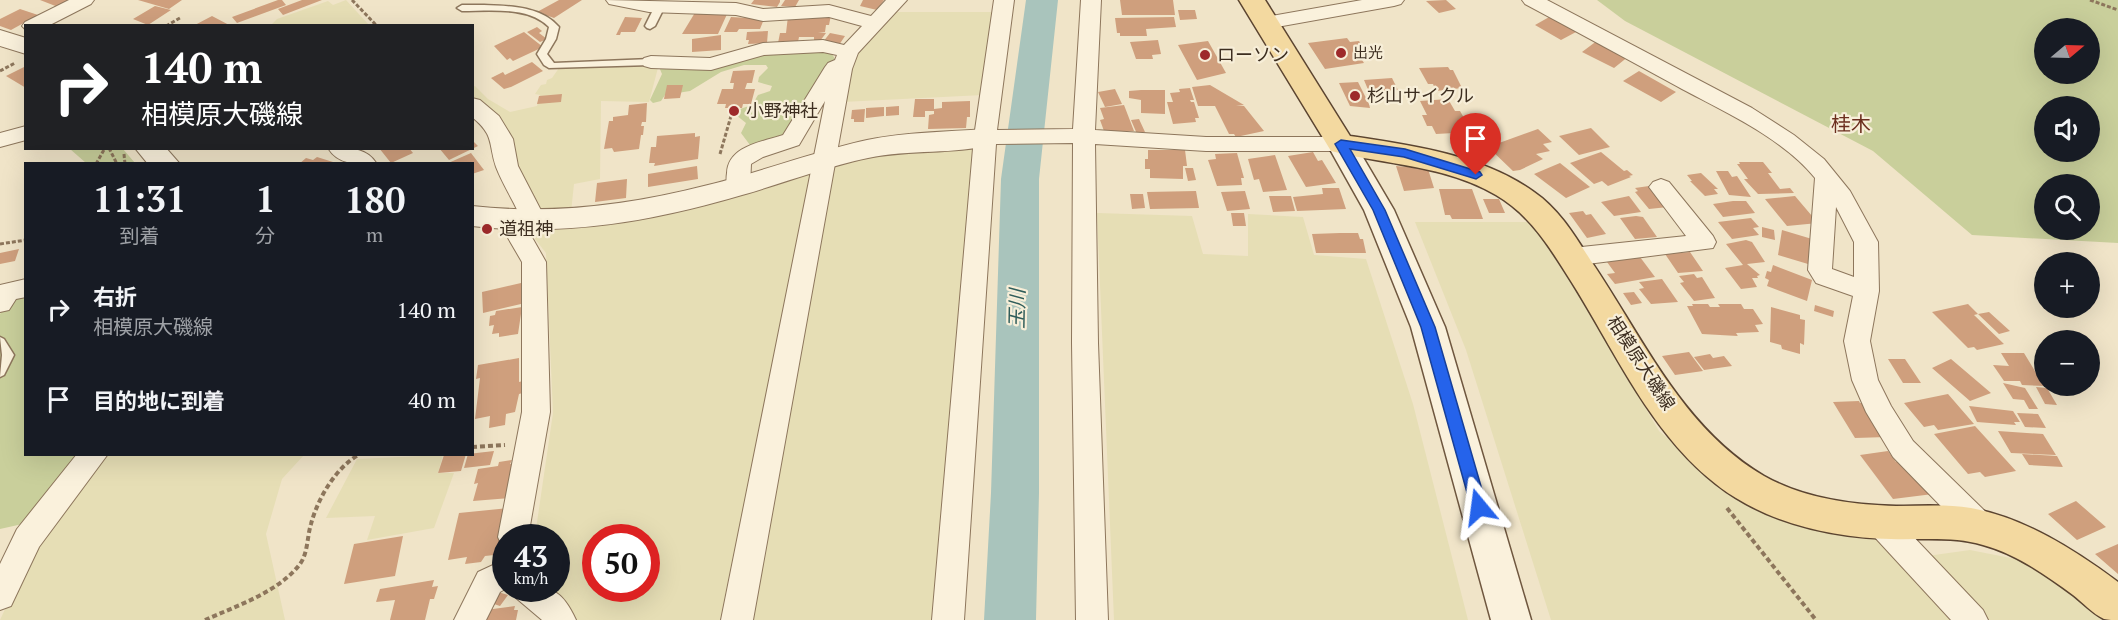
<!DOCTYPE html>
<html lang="ja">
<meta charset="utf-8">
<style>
body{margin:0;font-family:"PT Serif","Noto Sans JP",serif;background:#20242c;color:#f1f3f6;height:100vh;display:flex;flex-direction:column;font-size:22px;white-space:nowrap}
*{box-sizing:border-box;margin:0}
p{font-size:20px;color:#9ea1a6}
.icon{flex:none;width:33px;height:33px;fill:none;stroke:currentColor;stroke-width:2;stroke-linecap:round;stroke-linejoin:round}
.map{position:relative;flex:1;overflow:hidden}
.side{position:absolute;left:24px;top:162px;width:450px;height:294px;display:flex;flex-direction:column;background:#171b24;border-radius:0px;box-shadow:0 6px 24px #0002}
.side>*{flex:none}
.hud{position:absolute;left:24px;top:24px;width:450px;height:126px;border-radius:0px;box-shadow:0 6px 24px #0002;background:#202124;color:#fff;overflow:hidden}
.needle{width:39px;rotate:71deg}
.buttons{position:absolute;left:2034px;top:18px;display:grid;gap:12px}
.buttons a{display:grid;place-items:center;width:66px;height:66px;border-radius:50%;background:#171b24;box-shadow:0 6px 24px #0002;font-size:30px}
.speed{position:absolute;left:492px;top:524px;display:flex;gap:12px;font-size:30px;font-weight:700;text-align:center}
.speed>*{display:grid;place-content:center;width:78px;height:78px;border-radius:50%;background:#171b24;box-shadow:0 6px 24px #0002;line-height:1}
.speed small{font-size:15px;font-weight:400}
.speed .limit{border:9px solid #d22;background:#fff;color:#111}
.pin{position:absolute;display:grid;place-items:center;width:51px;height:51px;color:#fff;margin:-62px -26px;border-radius:50% 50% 50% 0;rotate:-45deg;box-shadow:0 0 6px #0007}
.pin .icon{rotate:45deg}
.me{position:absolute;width:66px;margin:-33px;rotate:344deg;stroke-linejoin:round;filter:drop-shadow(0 0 4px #0008)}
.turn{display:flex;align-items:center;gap:21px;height:126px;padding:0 18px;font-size:27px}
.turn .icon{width:78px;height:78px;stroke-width:2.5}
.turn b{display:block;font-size:42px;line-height:51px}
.eta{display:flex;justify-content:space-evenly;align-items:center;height:102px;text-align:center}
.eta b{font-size:36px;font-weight:600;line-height:42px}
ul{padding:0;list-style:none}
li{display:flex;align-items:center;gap:18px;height:90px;padding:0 18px}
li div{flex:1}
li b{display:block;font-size:22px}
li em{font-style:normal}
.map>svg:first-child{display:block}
.farmland{fill:#e6deb5;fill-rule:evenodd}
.green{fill:#c9cf9b;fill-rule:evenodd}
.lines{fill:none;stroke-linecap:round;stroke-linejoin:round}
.river{fill:#a9c4bc;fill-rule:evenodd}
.building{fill:#cf9f7d}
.service-casing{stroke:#8d765c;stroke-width:3}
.minor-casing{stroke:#8d765c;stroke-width:2}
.tertiary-casing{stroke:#8d765c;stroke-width:2}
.secondary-casing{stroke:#6f573f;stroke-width:3}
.primary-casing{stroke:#5b4430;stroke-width:3}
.path-far1{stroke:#8d765c;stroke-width:3;stroke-dasharray:4 2;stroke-linecap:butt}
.path{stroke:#8d765c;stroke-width:4;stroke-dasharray:5 3;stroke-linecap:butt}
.service{fill:#faf1dc;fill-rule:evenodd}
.minor{fill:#faf1dc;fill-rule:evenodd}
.tertiary{fill:#faf1dc;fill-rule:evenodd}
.secondary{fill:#faf1dc;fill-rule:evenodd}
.primary{fill:#f3d9a0;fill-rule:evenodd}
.route{fill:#2563eb;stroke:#184099;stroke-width:1.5}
.poi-dot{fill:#9e2a2b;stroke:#f7eed8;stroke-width:2}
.labels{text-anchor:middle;stroke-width:4.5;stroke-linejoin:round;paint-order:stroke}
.far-poi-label{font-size:15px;fill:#3d2e20;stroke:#f7eed8;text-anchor:start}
.poi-label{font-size:18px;fill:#3d2e20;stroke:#f7eed8;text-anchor:start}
.street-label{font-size:18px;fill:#3d2e20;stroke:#f7eed8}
.neighbourhood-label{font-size:20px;fill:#6b2e1e;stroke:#f7eed8}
.water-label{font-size:20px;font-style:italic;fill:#2f5d5a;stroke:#f7eed8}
</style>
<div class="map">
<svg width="2118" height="620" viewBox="0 0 2118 620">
<rect width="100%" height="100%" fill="#f0e4c8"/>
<path class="farmland" d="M346 0 369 25H271L277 19 328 1 333 5Z
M893 12H995L983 95 842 102 855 52Z
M659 64 649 102 601 101 600 179 574 184 571 212H541L516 164 511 135 496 116 473 96 472 87 475 86 488 99 510 112 537 106 540 95 535 94 541 85 546 84 547 80 552 78 559 68Z
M970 144 977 151 936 620H742L832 171 843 160Z
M807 173 813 176 720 620H575L559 609 553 588H556V537L535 536 553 413 546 253 535 239 532 228ZM596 537H646V588H596Z
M1097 213 1192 216 1203 254 1248 256V214L1303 217 1314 255 1366 259 1413 404 1468 620H1114Z
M1415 222H1528L1556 256 1659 431 1732 494 1878 536 1954 620H1551L1466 350Z
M105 455H304L282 479 266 534 285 620H0L35 545Z
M443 455 438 473H454L434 528 367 540 375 516 326 518 357 459Z
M1970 550 2031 562 2087 596 2116 620H1983L1927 556Z"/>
<path class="green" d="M1597 0H2118V243L1972 235 1873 151 1625 21ZM2090 28V74H2044V28ZM2044 106H2090V152H2044ZM2044 184H2090V230H2044Z
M776 51H830L837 62 809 122 759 148 750 145 741 133 746 123 736 115 740 109 752 105 758 95 770 91 772 86 758 82 759 77 768 68 766 65H744L721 72 690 91 665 95 661 101 653 103 650 100 662 74 659 67 753 58Z
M70 149H123L135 163H86Z
M25 291 26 454 83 455 27 523 0 529V314L11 298Z"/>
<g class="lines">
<path class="river" d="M1026 0H1058L1039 179V493L1036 620H984L991 493 1001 179Z"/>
</g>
<path class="building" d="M40 0H72L58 7Z
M138 0H182L169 9Z
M278 0H282L286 5 237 23 232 17Z
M302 0H322L283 15 278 9Z
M559 0H582L554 18 537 12Z
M754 0H780V2L777 7 751 4Z
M785 0H799L795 7 781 6Z
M863 0H884L877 10 860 6Z
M1120 0H1173L1175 15H1122Z
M1446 0 1456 9 1439 13 1426 1Z
M155 6 171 10 148 25 133 19Z
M20 9 38 15 11 30 0 26V19Z
M1178 10H1195L1197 19 1180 20Z
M696 11 728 12 718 34H682Z
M831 15 829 25H826L825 32H818L826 33 820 41 814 42V37H799L798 42 778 43 780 33H786L788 16Z
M212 16 231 26H193Z
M1551 16 1571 27 1569 28 1576 32 1561 40 1535 25Z
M625 17 642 18 635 32H621L620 35H616Z
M731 17 764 19 760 29H739L737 32H724Z
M1174 17 1176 27 1146 29 1147 36H1120V33H1117L1115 18Z
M537 27 542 31 539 33 547 39 540 42 527 32Z
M768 31 767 43 748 44 749 40H746L747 32Z
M524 32 543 47 513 61 510 58 507 60 494 46Z
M830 33 845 36 839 45 823 42Z
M721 35V50L692 52V39Z
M1347 38 1350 42 1359 41 1369 55 1361 56 1356 51 1364 63 1325 69 1308 43Z
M1158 40 1161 54 1152 55 1153 59H1136L1130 42Z
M1598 40 1629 56 1614 68 1582 52Z
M1208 41 1226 73 1197 80 1178 45Z
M532 62 543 71 511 87 504 89 491 78 503 72 505 75Z
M26 66V88L6 76Z
M1448 67 1450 70H1453L1462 88 1436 91 1433 84H1428L1419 68Z
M755 70 752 83H747L745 89H755L751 104H743L742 108H725L726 104H717L722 89H733L734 83H730L733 71Z
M1639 71 1676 92 1661 102 1623 81Z
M1392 78 1398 90 1369 92 1364 80Z
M1358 82 1369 104 1370 108 1350 106 1339 83Z
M667 85H683L680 98 664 99Z
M1210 85 1244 105 1236 106H1244L1264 131 1236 137 1234 134H1229L1215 106H1198L1192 87Z
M1190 88 1194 100H1190L1191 102H1194L1199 118H1195L1196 122 1173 124 1167 102H1173L1170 93 1180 92 1179 89Z
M1115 89 1122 104 1105 107 1098 92Z
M1141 90H1165V114L1141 113V100L1129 98V91Z
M562 94 561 102 537 104 539 96Z
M915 99H934V109L942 108V102L970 101V117H967L966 128 928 129 929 115 934 114V111H925V117H913Z
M1448 99 1455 111H1460L1472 132 1436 134 1432 126H1427L1422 115H1427L1420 101Z
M647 103 646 122H642L641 126H644L643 135H641L639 149 614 152 612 148 604 149 609 121H613V117L628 115 629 105Z
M1124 105 1134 131H1104L1100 120 1104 119 1100 108Z
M899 106V115L886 116V107Z
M884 107V116L866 118V108Z
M865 109 864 122H854V119H851L852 110Z
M1139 119 1145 132 1137 134 1131 120Z
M1591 128 1610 147 1579 155 1559 136Z
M1538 129 1552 142 1543 144 1550 151 1536 154 1543 159 1520 170 1513 171 1488 147Z
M695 133V137L700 136 698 159 654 166 655 163H649L651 147H656L657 136Z
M472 140 478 146 449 160 439 148H472Z
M379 148H409L413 153 391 163Z
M1148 150H1185L1187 166H1183V179L1150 178V169H1145V159H1148Z
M1313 152 1318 161 1322 160 1336 183 1306 187 1288 156Z
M1601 152 1624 171 1627 170 1633 175 1629 176 1631 177 1608 186 1602 181 1594 184 1570 163Z
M471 153 484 170 472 174V164H446Z
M1237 153 1244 178H1241L1242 185 1217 186 1208 160 1216 159 1215 154Z
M1275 155 1287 190 1263 192 1259 179 1254 180 1248 159Z
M317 157 333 162 331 164H299L306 158 313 160Z
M1739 162H1763L1772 173H1768L1780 189 1790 188 1794 193 1758 194 1744 179H1748L1737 164H1740Z
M1560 163 1590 187 1566 198 1534 174Z
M697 166 698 179 648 187V174Z
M1396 166 1428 169 1434 188 1404 191Z
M1185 168H1193L1196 180 1188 181Z
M1716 171H1728L1732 177 1737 176 1751 197 1729 195Z
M1701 173 1718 189H1714L1718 194 1705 196 1690 181H1692L1687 175Z
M627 179 626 198 595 202 597 183Z
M1649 186 1651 189 1668 207 1649 209 1635 192 1638 191 1635 188Z
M1322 188H1339L1346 209 1297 211 1293 197 1323 194Z
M1439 189H1472L1483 219H1452L1450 215H1445Z
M1196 191 1199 208 1150 209 1147 192Z
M1245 191 1250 209 1227 211 1221 192Z
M1130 194H1143L1145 208 1132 209Z
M1269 196H1291L1295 211 1273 212Z
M1629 196 1641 212 1614 216 1601 202Z
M1795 196 1812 216 1818 223 1787 226 1765 199Z
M1483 199H1499L1505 213H1489Z
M1733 201H1746L1755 213 1723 217 1713 204Z
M1583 211 1586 215 1591 214 1606 234 1587 238 1569 213Z
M1231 213H1244L1246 226H1233Z
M1636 216 1643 217 1657 237 1635 239 1620 218Z
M1751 218 1759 227 1753 228 1759 235 1732 239 1718 222Z
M1762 227 1774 230 1775 240 1762 237Z
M1782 230 1812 239 1808 264 1778 255Z
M1340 233H1358L1360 239H1363L1366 253H1316L1312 234Z
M1746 240 1752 242 1765 262 1747 264 1760 275 1757 276 1758 278H1752L1757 287 1741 289 1725 268 1743 265 1726 244Z
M19 249 15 261 0 264V253Z
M1690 252 1703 271 1678 273 1665 254Z
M1640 257 1655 277 1615 284 1607 274 1615 273 1607 262Z
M1773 265 1812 280 1807 301 1767 286 1769 280 1765 278 1767 271 1771 272Z
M1694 274 1697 278 1702 277 1715 298 1694 301 1680 283 1684 282 1679 276Z
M1662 279 1678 302 1651 304 1639 289 1644 288 1639 282Z
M521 283V304L483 313 482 292Z
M1634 292 1642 303 1631 305 1623 293Z
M1692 304H1708L1710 307H1720L1718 304H1741L1744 309H1753L1763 324 1755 325 1759 332 1736 333 1738 336 1702 334 1687 306H1693Z
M1968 304 1978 314 1974 315 2004 344 1977 350 1974 347 1968 348 1932 312Z
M1815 305 1834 311 1833 317 1814 311Z
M522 307 518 334 499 337V333L492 334 494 325 489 326 490 316 495 315 496 311Z
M1771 307 1800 315V319L1805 320 1804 345 1800 343V354L1782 349 1781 345 1770 342Z
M1989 312 2010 331 1999 334 1978 314Z
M1689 352 1703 371 1675 375 1662 356Z
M2001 353H2024L2044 386 2022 385 2020 381H2004L1993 365 2009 366Z
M1710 354 1713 358 1724 356 1732 366 1704 370 1694 357Z
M519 358V382L527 380 526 392 519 394 515 412 506 414 505 425 489 428 490 416 475 419 480 378 476 379 478 365Z
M1888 359H1905L1921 383H1903Z
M1951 359 1991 393 1970 401 1932 368Z
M2003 383 2025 388 2038 409H2029L2024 400 2013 399Z
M2036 387 2047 388 2057 405 2045 404Z
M1948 394 1974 424 1938 430 1934 425 1924 427 1904 403Z
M1859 401 1860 403H1867L1887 437 1855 438 1833 402Z
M1969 406 2013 411 2020 422H2014L2016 425 1977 422Z
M2017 413 2038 414 2046 428 2025 427Z
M1975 426 2016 471 1985 477 1980 472 1968 474 1934 434Z
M1998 431 2043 434 2056 455 2011 453Z
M494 451 490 465 464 468 468 454Z
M1888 451 1896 462 1907 460 1933 494 1893 499 1860 455Z
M466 454 461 471 438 473 444 455Z
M2022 454 2057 456 2063 467 2029 465Z
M512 460 510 464H518L510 498 473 501 478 483 474 484 478 469 498 466 499 462Z
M2076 501 2106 527 2077 540 2048 514Z
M509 508 503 554 485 556 481 562 465 564 467 557 448 560 459 513Z
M403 536 395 576 344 584 354 544Z
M2118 544V574L2095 554Z
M434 580 432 587 438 586 434 599H430L425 620H390L395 600 376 602 380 589Z
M498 592 508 595 500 606 491 603Z
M515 606 514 610H518L516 620H483L485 610Z"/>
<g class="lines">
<defs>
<path id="service" d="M660 3 665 6 655 26 650 29 647 28 645 26 655 6Z
M484 5C510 6 541 6 559 27L556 39 547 54 554 63 651 59 656 62 651 65 549 68 544 65 537 54 546 39 549 27C528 6 490 11 462 11L457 8 462 5Z
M0 337 4 339 14 355 4 375 0 377 2 355Z"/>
<path id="minor" d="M69 0H94L91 4 48 26H26V30L22 26 25 22Z
M606 0 736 3 763 9 829 5 871 16 886 0H907L858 53 852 69 753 620H721L825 101 799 145 763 157 751 164 750 186 746 191 738 194 730 191C726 185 726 180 727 173 728 146 762 142 783 135L825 67 828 63 835 60 837 55 823 52 764 55 711 70 651 68 644 66 641 62 644 58 651 56 710 58 763 43 823 40 844 45 862 26 829 17 763 21 736 15 649 12 609 4Z
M994 0H1014L997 130 1073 129 1081 0H1101L1095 130 1206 137H1341L1349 139 1352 144 1349 149 1341 151H1206L1095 144 1098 343 1108 620H1076L1072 343 1073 143 996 144 964 620H932L974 137Z
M1362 0H1404L1401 4 1394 6 1266 29 1259 27 1256 23 1259 19 1266 17Z
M1522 0H1547L1752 108 1794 135 1824 159 1850 191 1878 242 1879 291 1870 341 1878 380 1891 406 1913 441 1991 517 1995 526 1991 535 1980 539 1969 535 1893 457 1866 412 1852 380 1844 341 1853 296 1816 283 1808 270 1815 178C1784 139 1725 112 1682 89 1630 61 1578 32 1525 4ZM1836 207 1854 242V277L1832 269Z
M472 98 480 100 499 116 513 139 518 166 546 220 542 226 534 228 525 225 546 262 550 412 528 537H506V547L502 546 498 537 522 412V262L504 231 500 220 504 214 512 212 519 214C512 198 502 183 496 167 488 143 495 136 472 117Z
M26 126V140L0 147V133Z
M328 148C346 148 366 146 377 164 359 164 339 166 328 148Z
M1661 179 1669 182 1713 236 1716 242 1713 248 1572 266 1563 263 1560 257 1563 251 1572 248 1686 236 1649 187 1653 182Z
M26 279V297L16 299 9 310 0 312V285Z
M77 454H108L39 547 11 606 0 610V564L17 529Z
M1880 509 1891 513 1983 610 1988 620H1951L1869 531 1865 522 1869 513Z
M506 559 507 588 500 592 486 620H454L478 572Z
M511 588C547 588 559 583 576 620H542L516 598Z"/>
<path id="tertiary" d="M0 30 26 38V54L0 46Z
M985 129 995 132 999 138 995 144C955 155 909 149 868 158 825 167 784 183 742 195 654 221 564 237 472 226V206C552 215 631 205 708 185 761 172 813 152 867 140 905 132 946 132 985 129Z
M135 148H166L180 164H148Z"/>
<path id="secondary" d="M1341 135 1351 137 1394 210 1445 327 1531 620H1491L1411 327 1364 210 1327 144 1331 137Z"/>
<path id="primary" d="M1239 0H1265L1350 136C1411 145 1483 155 1534 192 1559 209 1575 236 1591 261 1642 336 1682 428 1764 476 1803 498 1851 505 1896 506 1921 506 1947 504 1971 508 2025 518 2075 550 2118 582V620C2114 620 2108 620 2104 619 2093 614 2082 602 2073 595 2046 575 2016 554 1983 545 1954 536 1922 540 1891 539 1839 538 1781 526 1736 498 1656 448 1618 355 1569 278 1549 246 1529 214 1496 195 1445 165 1386 165 1331 151Z"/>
</defs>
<use href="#service" class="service-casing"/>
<use href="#minor" class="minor-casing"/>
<use href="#tertiary" class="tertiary-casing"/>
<use href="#secondary" class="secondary-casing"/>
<use href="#primary" class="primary-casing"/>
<path class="path-far1" d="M352 0 377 26
M2090 0 2118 10
M166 26 180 18
M0 71 15 63
M109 148 117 164
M124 154 125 164
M720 154 731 116
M96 164 105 148
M0 244 26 240"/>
<path class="path" d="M472 447 505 445
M1727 508 1816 620
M205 620C236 606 279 592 300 564 308 553 307 537 311 524 318 498 336 467 360 454"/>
<use href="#service" class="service"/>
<use href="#minor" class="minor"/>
<use href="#tertiary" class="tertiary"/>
<use href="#secondary" class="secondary"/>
<use href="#primary" class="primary"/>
</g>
<path class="route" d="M1341 140 1405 149 1480 172 1482 175 1476 179 1404 157 1350 149 1385 210 1435 327 1487 507 1485 512 1479 514 1474 512 1471 507 1421 327 1373 210 1335 144Z"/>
<g class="poi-dot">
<circle cx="1341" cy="53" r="6"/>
<circle cx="1205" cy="55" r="6"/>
<circle cx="1355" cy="96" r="6"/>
<circle cx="734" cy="111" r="6"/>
<circle cx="487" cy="229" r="6"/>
</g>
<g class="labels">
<g class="far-poi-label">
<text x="1353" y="58">出光</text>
</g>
<g class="poi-label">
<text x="1217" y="61">ローソン</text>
<text x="1367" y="102">杉山サイクル</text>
<text x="746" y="117">小野神社</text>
<text x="499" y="235">道祖神</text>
</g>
<g class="street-label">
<text transform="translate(1641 363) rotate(57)" y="6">相模原大磯線</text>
</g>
<g class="neighbourhood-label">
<text x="1851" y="131">桂木</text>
</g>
<g class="water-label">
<text transform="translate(1017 309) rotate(-89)" y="7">玉川</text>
</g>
</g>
</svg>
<div class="buttons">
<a><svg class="needle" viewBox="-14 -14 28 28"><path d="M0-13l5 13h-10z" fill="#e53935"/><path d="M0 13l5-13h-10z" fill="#9ea1a6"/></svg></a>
<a><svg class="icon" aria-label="sound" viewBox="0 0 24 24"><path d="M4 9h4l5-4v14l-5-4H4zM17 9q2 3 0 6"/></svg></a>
<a><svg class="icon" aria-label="search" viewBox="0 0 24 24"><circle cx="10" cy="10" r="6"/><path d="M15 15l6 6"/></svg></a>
<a>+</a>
<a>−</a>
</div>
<div class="speed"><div>43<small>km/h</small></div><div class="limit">50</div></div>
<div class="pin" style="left:1476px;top:175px;background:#d93025"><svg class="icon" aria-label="arrive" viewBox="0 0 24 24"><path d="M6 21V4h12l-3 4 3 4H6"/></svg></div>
<svg class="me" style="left:1479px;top:507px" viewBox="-20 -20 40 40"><path d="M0-17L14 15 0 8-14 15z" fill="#2563eb" stroke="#fff" stroke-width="4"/></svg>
<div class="hud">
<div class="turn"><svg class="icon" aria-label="right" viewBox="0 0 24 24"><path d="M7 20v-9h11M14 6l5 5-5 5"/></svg><div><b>140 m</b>相模原大磯線</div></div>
</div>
<section class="side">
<div class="eta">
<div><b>11:31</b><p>到着</p></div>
<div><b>1</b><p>分</p></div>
<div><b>180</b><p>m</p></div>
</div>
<ul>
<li><svg class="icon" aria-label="right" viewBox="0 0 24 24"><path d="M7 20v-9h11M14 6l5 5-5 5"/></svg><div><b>右折</b><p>相模原大磯線</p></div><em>140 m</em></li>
<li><svg class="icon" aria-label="arrive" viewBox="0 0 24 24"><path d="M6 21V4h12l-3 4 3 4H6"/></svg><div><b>目的地に到着</b></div><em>40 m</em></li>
</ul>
</section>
</div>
